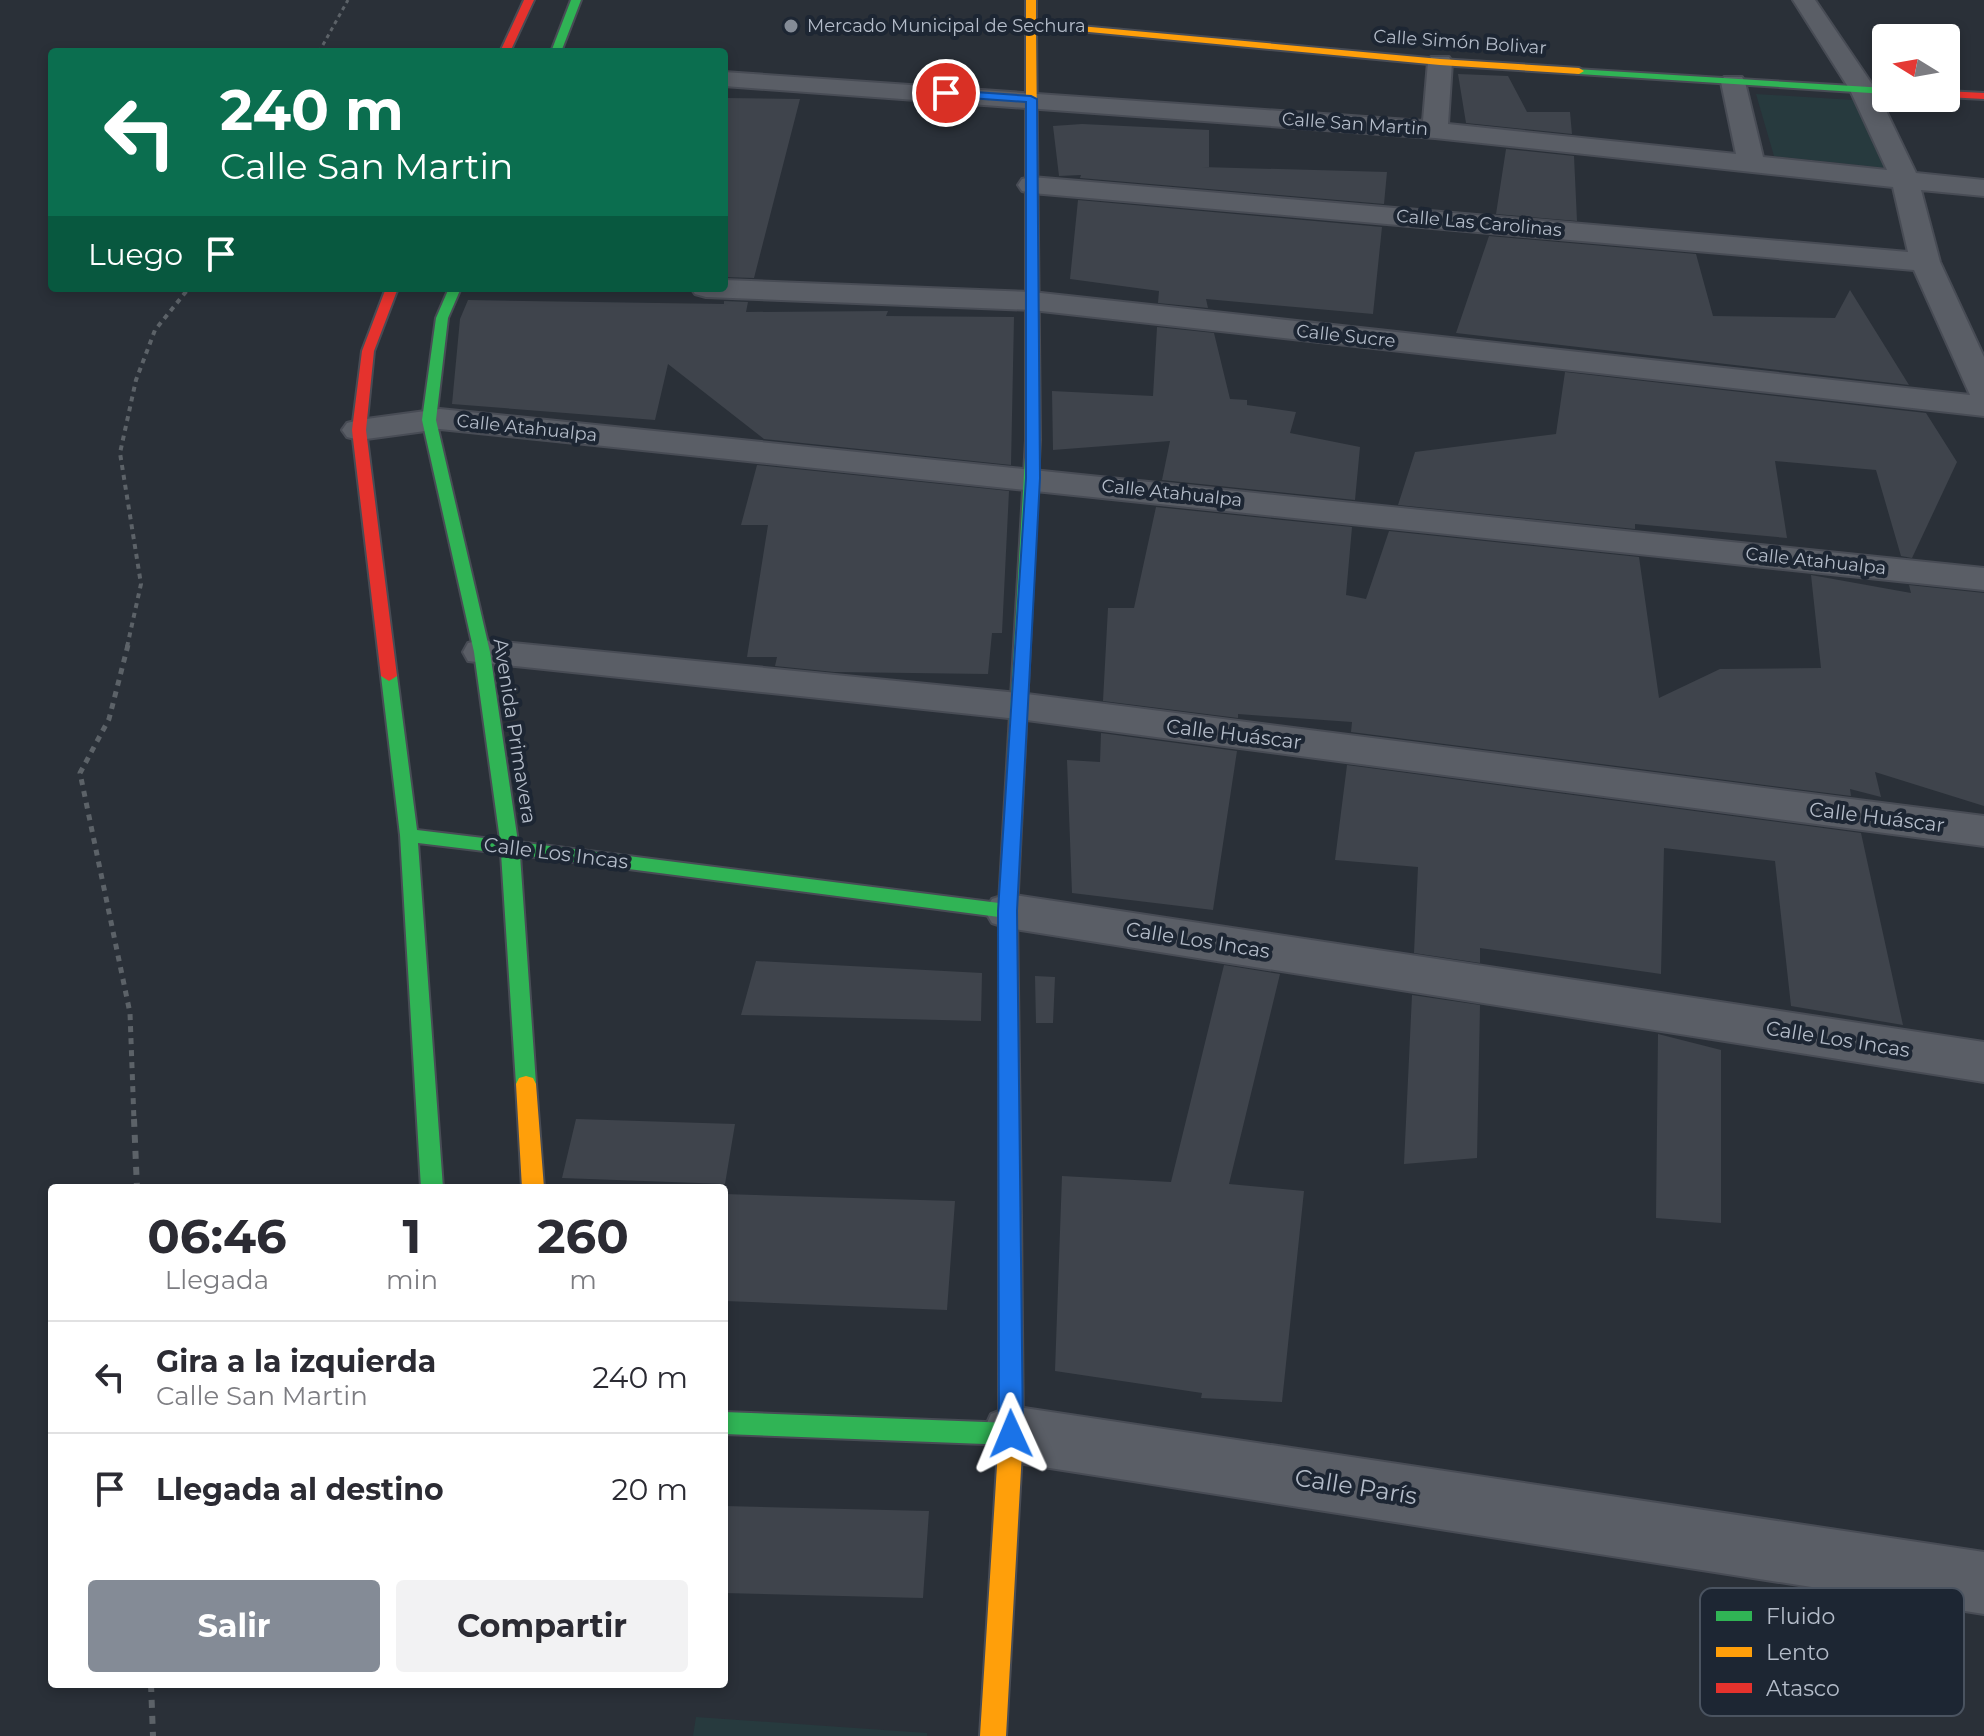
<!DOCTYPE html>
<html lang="es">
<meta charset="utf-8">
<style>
body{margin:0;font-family:Montserrat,sans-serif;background:#f2f2f3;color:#2b2b33;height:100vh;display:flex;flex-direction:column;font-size:30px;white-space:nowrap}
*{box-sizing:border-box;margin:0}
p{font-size:26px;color:#7c7c81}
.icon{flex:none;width:44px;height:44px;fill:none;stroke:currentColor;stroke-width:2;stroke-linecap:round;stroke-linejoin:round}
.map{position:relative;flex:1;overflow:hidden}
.details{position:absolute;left:48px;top:1184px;width:680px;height:504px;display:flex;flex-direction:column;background:#fff;border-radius:8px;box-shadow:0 4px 12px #0003}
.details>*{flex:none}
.top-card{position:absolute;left:48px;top:48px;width:680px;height:244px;border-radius:8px;box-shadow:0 4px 12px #0003;background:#0b6e4f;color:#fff;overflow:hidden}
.needle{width:52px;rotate:281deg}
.fabs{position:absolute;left:1872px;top:24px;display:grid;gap:16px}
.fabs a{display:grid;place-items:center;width:88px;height:88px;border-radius:8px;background:#fff;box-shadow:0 4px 12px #0003;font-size:40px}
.pin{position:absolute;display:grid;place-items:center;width:68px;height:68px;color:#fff;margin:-34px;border:4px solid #fff;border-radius:50%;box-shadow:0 2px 8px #0007}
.me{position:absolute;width:88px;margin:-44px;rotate:359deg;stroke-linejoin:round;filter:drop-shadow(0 0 6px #0008)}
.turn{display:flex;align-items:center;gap:28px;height:168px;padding:0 40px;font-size:36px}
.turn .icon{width:104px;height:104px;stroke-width:2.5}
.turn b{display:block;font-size:56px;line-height:68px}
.then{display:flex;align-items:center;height:76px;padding:0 40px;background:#0003;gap:16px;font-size:30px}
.eta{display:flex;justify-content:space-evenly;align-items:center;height:136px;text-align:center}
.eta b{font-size:48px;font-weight:700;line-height:56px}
.cta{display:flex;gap:16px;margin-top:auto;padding:16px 40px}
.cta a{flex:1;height:92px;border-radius:8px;background:#848b96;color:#fff;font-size:32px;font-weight:700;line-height:92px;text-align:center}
.cta a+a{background:#f2f2f3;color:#2b2b33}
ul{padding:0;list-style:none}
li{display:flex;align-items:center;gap:24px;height:112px;padding:0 40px;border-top:2px solid #e1e1e2}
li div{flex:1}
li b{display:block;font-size:30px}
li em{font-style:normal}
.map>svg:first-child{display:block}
.green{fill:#273a3e}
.building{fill:#3f444c}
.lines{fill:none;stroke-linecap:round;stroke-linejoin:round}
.street-casing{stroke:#484c55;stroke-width:4}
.fast-casing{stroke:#484c55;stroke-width:4}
.slow-casing{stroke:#484c55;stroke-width:4}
.jam-casing{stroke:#484c55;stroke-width:4}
.path-far3{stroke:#5c6268;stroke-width:3;stroke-dasharray:4 4;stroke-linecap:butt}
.path-far2{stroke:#5c6268;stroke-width:4;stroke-dasharray:5 5;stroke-linecap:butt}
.path-far1{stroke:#5c6268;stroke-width:5;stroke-dasharray:6 6;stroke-linecap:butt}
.path{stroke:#5c6268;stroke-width:6;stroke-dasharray:8 8;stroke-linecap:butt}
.street{fill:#5a5e66;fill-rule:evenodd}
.fast{fill:#30b455;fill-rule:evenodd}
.slow{fill:#ff9f0a;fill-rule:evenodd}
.jam{fill:#e5322d;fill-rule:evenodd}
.route{fill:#1a73e8;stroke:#114b97;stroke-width:2}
.poi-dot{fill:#848b96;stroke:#1d2633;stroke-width:3}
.labels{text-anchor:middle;stroke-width:8;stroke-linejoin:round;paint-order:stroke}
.far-poi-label{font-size:18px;fill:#b4bcc9;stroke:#1d2633;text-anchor:start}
.far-street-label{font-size:18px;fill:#b4bcc9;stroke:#1d2633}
.street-label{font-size:20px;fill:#b4bcc9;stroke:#1d2633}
.near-street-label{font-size:24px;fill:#b4bcc9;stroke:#1d2633}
.key{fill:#1d2633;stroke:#4a5360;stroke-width:2}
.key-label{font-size:22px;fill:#b4bcc9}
</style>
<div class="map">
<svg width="1984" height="1736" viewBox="0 0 1984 1736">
<rect width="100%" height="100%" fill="#2a3038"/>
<path class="green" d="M1756 94 1854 100 1887 168 1774 156Z
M696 1717 927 1733V1736H693Z"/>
<path class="building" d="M1458 74 1508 76 1527 112H1570L1572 134 1466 123Z
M724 98 800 99 754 278 724 277Z
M1082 124 1209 130V167H1202L1387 172 1384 204 1080 178 1081 175 1059 176 1053 126Z
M1506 149 1574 156 1577 221 1496 214Z
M1078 200 1382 227 1373 314 1206 299 1208 308 1158 303 1159 291 1070 279Z
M1489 236 1696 254 1713 316 1835 318 1850 290 1909 385 1456 333Z
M468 300 724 304V301L748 302 746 312 888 311 886 316 1014 317 1011 465 764 439 668 364 655 420 452 404 460 319Z
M1157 327 1214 333 1230 399 1247 400V405L1296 412 1290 433 1360 447 1355 500 1162 480 1170 441 1053 450 1052 391 1153 396Z
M1565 372 1926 413 1957 462 1912 558 1901 556 1876 470 1775 461 1787 538 1635 524V529L1398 505 1415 452 1556 434Z
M757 465 1009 491 1002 633H992L988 674 834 672 775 666 777 657H747L768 525H741Z
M1156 507 1352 527 1346 595 1366 599 1389 531 1639 557 1659 698 1720 669 1821 668 1811 575 1911 593 1909 585 1984 593V806L1875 772 1881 797 1850 789 1851 796 1351 732 1352 722 1238 714V718L1103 701 1108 608H1134Z
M1101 733 1237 751 1213 910 1072 893 1067 760 1100 762Z
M1347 765 1861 833 1903 1025 1791 1006 1775 861 1664 848 1661 974 1480 948V963L1414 953 1418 867 1335 860Z
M756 961 982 973 981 1021 741 1015Z
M1224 965 1280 974 1229 1184 1304 1191 1282 1402 1201 1398 1202 1393 1055 1371 1062 1176 1171 1182Z
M1035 976 1055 977 1053 1023H1036Z
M1412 995 1480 1005 1477 1158 1404 1164Z
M1658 1034 1721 1050V1223L1656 1218Z
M576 1119 735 1124 725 1184 562 1178Z
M724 1194 955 1201 947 1310 724 1301Z
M724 1506 929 1511 923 1598 724 1593Z"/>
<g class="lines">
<defs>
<path id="street" d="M1793 0H1815L1876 90 1916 173 1984 180V196L1921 190 1940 262 1984 357V416L1032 310 706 297 695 294 691 288H724V280L1032 292 1970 395 1914 270 1032 193 1022 191 1018 185 1022 179 1032 177 1908 252 1893 187 1435 138 724 86V72L1423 121 1428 62 1431 57H1449L1452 62 1448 124 1736 154 1721 82 1724 77H1742L1745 82 1763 157 1887 170 1850 90Z
M440 409 1984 568V590L440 429 359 440 347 437 342 430 347 423 359 420Z
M482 640 1019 693 1984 816V846L1019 719 468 661 463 652 468 643Z
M1008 894 1984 1042V1082L1008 928 992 923 985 911 992 899Z
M1011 1406 1984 1552V1614L1011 1462 991 1454 982 1434 991 1414Z"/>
<path id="fast" d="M571 0H581L561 52H551Z
M1575 69 1886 88V94L1579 74 1575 73Z
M449 288H461L448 318 436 420 490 652 518 842 999 903 1026 440 1033 436 1040 440 1017 911 1021 1216 1018 1223 1010 1225 1002 1223 999 1216V917L520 855 536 1084 533 1090 526 1092 519 1090 516 1084 501 853 418 843 443 1188H421L400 835 381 676 383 672H395L397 676 417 830 500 840 474 652 422 420 436 318Z
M724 1412 1011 1423 1019 1426 1023 1434 1019 1442 1011 1445 724 1434Z"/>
<path id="slow" d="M1026 0H1036V22L1440 59 1579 68 1584 71 1579 74 1440 65 1036 27 1038 237 1032 241 1026 237Z
M526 1076 533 1078 536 1084 544 1188H522L516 1084 519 1078Z
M1010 1207 1018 1209 1021 1216 1023 1434 1006 1736H980L999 1434V1216L1002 1209Z"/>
<path id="jam" d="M524 0H534L510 52H500Z
M1946 91 1984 93V99L1946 97Z
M1032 233 1038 237 1040 440 1033 444 1026 440V237Z
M386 288H398L374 351 366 430 397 676 389 681 381 676 352 430 362 351Z"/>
</defs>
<use href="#street" class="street-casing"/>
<use href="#fast" class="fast-casing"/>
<use href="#slow" class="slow-casing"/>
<use href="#jam" class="jam-casing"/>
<path class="path-far3" d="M319 52 348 0"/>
<path class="path-far2" d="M127 647 141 584 120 453 136 380 155 330 189 288"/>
<path class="path-far1" d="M128 645 109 719 80 773 130 1013 134 1121"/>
<path class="path" d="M134 1119 137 1188
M151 1684 153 1736"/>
<use href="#street" class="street"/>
<use href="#fast" class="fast"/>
<use href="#slow" class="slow"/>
<use href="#jam" class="jam"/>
</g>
<path class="route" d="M946 90 1031 96 1037 99 1040 478 1017 911 1023 1434 1019 1442 1011 1445 1002 1442 999 1434 998 911 1026 478V102L942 96V91Z"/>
<circle class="poi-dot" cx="791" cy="26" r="8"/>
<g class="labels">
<g class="far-poi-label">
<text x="807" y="32">Mercado Municipal de Sechura</text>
</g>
<g class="far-street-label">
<text transform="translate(1460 42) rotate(4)" y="6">Calle Simón Bolivar</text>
<text transform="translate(1355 124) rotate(4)" y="6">Calle San Martin</text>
<text transform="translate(1479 223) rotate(5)" y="6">Calle Las Carolinas</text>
<text transform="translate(1346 336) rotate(6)" y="6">Calle Sucre</text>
<text transform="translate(527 428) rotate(6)" y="6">Calle Atahualpa</text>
<text transform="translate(1172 493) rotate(6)" y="6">Calle Atahualpa</text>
<text transform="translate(1816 561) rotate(6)" y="6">Calle Atahualpa</text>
</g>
<g class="street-label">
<text transform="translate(515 731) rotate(81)" y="7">Avenida Primavera</text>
<text transform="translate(1234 734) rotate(7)" y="7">Calle Huáscar</text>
<text transform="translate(1877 817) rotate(7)" y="7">Calle Huáscar</text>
<text transform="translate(556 853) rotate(7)" y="7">Calle Los Incas</text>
<text transform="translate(1198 940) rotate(9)" y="7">Calle Los Incas</text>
<text transform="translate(1838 1039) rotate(9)" y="7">Calle Los Incas</text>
</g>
<g class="near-street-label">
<text transform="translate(1356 1487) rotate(9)" y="8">Calle París</text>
</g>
</g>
<rect x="1700" y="1588" width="264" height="128" rx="12" class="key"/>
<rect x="1716" y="1611" width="36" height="10" fill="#30b455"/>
<rect x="1716" y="1647" width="36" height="10" fill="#ff9f0a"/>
<rect x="1716" y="1683" width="36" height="10" fill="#e5322d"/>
<g class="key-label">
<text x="1766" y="1624">Fluido</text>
<text x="1766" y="1660">Lento</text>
<text x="1766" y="1696">Atasco</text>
</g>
</svg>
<div class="fabs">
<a><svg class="needle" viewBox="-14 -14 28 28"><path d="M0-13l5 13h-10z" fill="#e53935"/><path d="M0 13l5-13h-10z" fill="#7c7c81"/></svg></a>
</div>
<div class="pin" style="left:946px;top:93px;background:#d93025"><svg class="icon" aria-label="arrive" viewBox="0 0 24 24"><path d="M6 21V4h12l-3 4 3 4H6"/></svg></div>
<svg class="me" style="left:1011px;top:1434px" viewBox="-20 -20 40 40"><path d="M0-17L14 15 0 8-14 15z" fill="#1a73e8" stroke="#fff" stroke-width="4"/></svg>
<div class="top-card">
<div class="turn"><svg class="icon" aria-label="left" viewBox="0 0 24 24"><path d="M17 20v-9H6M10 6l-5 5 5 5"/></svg><div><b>240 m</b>Calle San Martin</div></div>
<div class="then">Luego<svg class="icon" aria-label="arrive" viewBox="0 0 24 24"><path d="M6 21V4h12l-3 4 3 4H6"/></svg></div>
</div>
<section class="details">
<div class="eta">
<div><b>06:46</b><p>Llegada</p></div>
<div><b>1</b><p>min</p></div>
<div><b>260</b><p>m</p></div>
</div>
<ul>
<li><svg class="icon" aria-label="left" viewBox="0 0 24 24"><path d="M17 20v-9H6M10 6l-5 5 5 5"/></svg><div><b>Gira a la izquierda</b><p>Calle San Martin</p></div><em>240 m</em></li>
<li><svg class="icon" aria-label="arrive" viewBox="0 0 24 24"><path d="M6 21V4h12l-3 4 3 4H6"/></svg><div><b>Llegada al destino</b></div><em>20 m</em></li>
</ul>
<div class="cta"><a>Salir</a><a>Compartir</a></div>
</section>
</div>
